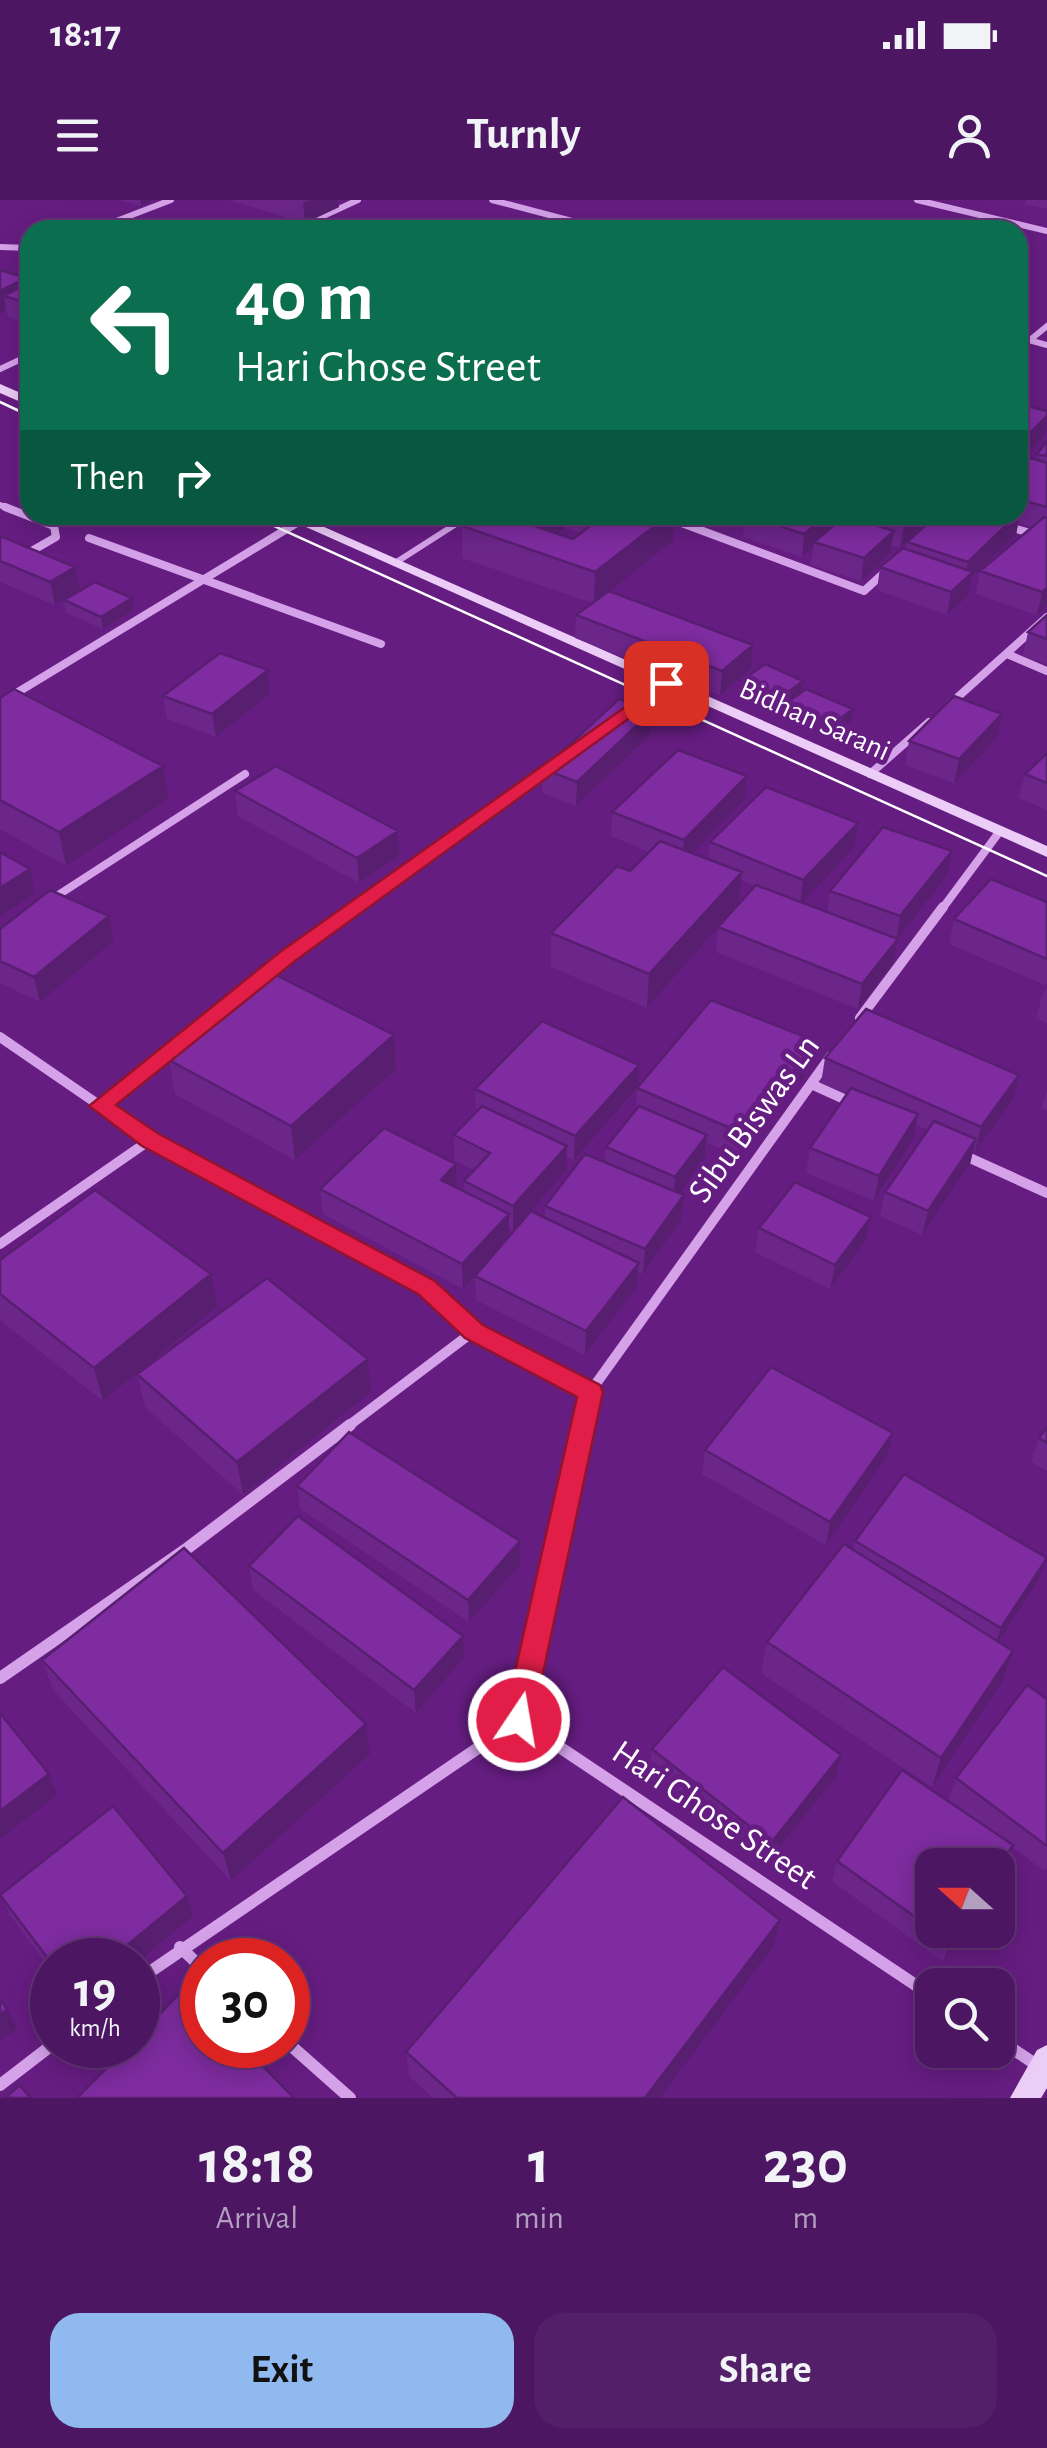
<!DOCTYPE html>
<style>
body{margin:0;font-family:"Alegreya Sans",sans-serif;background:#531f68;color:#f1f3f6;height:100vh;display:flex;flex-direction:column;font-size:38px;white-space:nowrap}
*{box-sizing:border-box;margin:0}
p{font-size:32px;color:#b29fbe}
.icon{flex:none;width:55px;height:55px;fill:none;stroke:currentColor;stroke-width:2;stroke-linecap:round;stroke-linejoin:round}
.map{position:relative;height:1898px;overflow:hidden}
.drawer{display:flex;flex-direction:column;background:#4c1662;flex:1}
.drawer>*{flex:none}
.guide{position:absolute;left:20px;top:20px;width:1008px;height:305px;border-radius:30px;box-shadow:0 5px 25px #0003,0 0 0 2px #633577;background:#0b6e4f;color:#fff;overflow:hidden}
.needle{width:65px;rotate:291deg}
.tools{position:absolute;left:915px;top:1648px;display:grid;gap:20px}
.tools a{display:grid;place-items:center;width:100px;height:100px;border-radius:20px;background:#4c1662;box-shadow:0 5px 25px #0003,0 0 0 2px #633577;font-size:50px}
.speed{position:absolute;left:30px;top:1738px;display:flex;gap:20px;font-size:50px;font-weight:700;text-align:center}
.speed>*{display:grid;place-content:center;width:130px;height:130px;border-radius:50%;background:#4c1662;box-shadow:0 5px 25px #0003,0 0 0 2px #633577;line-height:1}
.speed small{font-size:25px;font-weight:400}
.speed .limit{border:15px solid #d22;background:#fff;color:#111}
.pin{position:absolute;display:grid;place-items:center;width:85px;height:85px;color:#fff;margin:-42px;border-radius:20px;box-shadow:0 5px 15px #0006}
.me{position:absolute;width:110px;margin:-55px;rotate:12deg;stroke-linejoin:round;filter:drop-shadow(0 0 8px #0008)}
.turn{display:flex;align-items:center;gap:35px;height:210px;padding:0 50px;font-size:45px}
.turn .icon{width:130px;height:130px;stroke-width:2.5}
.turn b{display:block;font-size:70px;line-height:85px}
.then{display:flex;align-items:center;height:95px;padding:0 50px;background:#0003;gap:20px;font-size:38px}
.eta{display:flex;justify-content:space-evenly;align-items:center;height:170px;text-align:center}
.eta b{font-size:60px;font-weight:700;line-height:70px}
.cta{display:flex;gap:20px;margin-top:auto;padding:20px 50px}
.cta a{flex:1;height:115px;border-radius:30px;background:#90b9f0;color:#111;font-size:40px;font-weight:700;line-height:115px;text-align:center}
.cta a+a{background:#531f68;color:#f1f3f6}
.status{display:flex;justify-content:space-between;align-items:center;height:70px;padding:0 50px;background:#4c1662;direction:ltr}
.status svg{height:28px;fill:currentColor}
header{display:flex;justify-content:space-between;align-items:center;height:130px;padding:0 50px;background:#4c1662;font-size:45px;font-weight:700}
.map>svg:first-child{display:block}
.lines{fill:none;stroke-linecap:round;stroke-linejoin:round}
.lane{stroke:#d5a2ea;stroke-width:6}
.street-far3{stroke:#d5a2ea;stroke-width:6}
.street-far2{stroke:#d5a2ea;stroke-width:8}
.street-far1{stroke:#d5a2ea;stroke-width:10}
.street{stroke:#d5a2ea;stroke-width:12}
.secondary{fill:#eccdf7;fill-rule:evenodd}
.tram{stroke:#fff;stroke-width:2.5}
.wall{fill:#6c268a;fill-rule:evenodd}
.shaded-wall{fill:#581f70}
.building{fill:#7e2ca0;stroke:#581f70;stroke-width:2.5}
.route{fill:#e11d48;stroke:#92132f;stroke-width:2.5}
.labels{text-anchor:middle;stroke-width:10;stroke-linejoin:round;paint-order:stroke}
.far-street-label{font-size:30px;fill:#fff;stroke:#661d82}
.street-label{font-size:35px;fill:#fff;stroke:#661d82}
</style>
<div class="status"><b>18:17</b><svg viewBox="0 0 49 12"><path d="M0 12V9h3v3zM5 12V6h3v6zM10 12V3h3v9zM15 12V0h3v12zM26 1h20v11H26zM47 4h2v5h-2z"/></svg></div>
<header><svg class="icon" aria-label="menu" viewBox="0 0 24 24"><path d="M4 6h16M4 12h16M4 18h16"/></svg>Turnly<svg class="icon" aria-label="person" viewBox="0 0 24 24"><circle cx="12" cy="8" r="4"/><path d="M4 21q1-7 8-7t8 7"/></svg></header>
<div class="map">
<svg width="1047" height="1898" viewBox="0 0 1047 1898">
<rect width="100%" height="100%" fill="#661d82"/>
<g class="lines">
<path class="lane" d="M395 363 470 315"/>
<path class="street-far3" d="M492 0 606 30
M917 0 1047 31
M93 30 171 0
M293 30 358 0
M972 30 994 19
M0 47 30 48
M1018 137 1047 145
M1030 140 1047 126
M0 169 30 155
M0 305 11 309"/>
<path class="street-far2" d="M5 307 54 326 56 337 23 356
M660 315 864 391 887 370
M1006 326 1047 338
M89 338 381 444
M1007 454 1047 471
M0 503 300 321
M950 504 1047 417
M625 512 665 483
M870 574 929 522
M49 701 245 574
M352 709 551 566
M942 709 1000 631"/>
<path class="street-far1" d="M860 818 943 707
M0 837 150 940 426 1087 474 1131 590 1192 582 1227
M811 884 855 904
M100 906 287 756 356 707
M961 954 1047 993
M0 1044 150 940
M590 1192 831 856
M347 1227 474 1131"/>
<path class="street" d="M583 1225 519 1520 932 1796
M0 1478 185 1350 350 1225
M180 1747 202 1768
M138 1780 519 1520
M998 1839 1047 1872
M288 1843 350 1898
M0 1885 52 1845"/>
<path class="secondary" d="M0 184 30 197V206L0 193Z
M279 315H297L1047 646V657Z
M1047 1845V1888L1041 1898H1010L1037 1850Z"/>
<path class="tram" d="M0 202 30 216
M250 315 1047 676"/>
</g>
<path class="wall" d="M119 0H153L141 6Z
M228 0H338L339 7 305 23Z
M1026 0H1047V9L1025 4Z
M0 70 28 84 30 82V123L8 117 6 110 0 114Z
M1018 204 1046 234 1027 254 1018 251Z
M1047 241V406L1037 415 976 394 980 371 1032 327 1018 323 1016 335 972 377 969 395 947 415 877 390 880 367 906 349 907 342 1018 315V272L1035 260 1037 254Z
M478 315H675L673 341 610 391 751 469 720 495 575 438 576 415 592 403 462 358V326ZM565 328 581 333 573 339 558 334Z
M745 315H841L833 323V326L845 315H932L900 348 892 346 890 354 861 381 811 365 813 348 802 357 743 337Z
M0 336 80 390 55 405 0 382Z
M64 400 134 410 103 429 66 413Z
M1047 415V464L1023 456 1028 432Z
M268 470 270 494 216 537 167 519 163 496Z
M741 481 802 491 853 509 851 521 831 537 784 517 785 506 778 511 740 494Z
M0 498 168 599 66 666 0 629Z
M650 535 576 606 542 593 543 569Z
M997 538 954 583 905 565 909 541Z
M1047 553V610L1019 598 1025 574Z
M747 576 745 600 693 653 708 659 710 642 858 623 854 648 802 702 827 712 830 691 947 676 898 739 893 763 858 809 716 752 718 728 647 808 551 767V733L630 671 649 652 611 636 612 612ZM741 680 755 686 738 705Z
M235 591 399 655 359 683 238 616Z
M1047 702V783L1045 785 949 744 954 719Z
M0 729 114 741 40 802 0 783Z
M1047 788V823L1036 818 1043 793Z
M394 835 396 869 295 960 175 894 169 860Z
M825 858 1013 900 975 952 973 951 970 964 922 1035 880 1016 885 992 928 930 916 925 913 939 874 1001 806 973 810 948 847 894 821 883Z
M812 866 742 958 707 943 705 960 679 994 684 995 681 1020 643 1074 638 1072 637 1087 585 1155 476 1100 475 1076 484 1065 463 1089 323 1014 320 989 456 964 457 988 464 991V981L474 970 454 960V935L476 913 475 889 637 888ZM637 890 636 910 606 947 605 963 545 1006V1018L509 1037V1028L513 1031 566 971V957L574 960Z
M1047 891V910L1041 908Z
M871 1017 866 1041 830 1089 755 1052 759 1028Z
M0 1060 217 1107 103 1201 0 1120Z
M137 1174 371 1192 243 1295 145 1207Z
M1047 1227V1271L1031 1262 1039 1238Z
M705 1250 887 1257 826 1345 702 1274Z
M297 1286 520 1365 469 1422 300 1309Z
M855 1341 1047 1358 1038 1381 999 1442 1013 1451 1002 1482 932 1587 761 1473 767 1442 853 1350Z
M249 1366 463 1436 464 1458 416 1513 253 1390Z
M42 1460 370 1554 231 1681 53 1490Z
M1047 1499V1667L1044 1671 1012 1647 1004 1665 932 1730H963L943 1762 832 1681 837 1661 967 1614 948 1600 956 1578Z
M652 1549 836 1577 766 1664 649 1571Z
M0 1695 187 1696 193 1716 52 1760V1772L10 1715Z
M780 1720 773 1747 660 1898H433L410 1877 406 1852Z"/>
<path class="shaded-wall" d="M140 0H153L141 6Z
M310 0H338L339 7 305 23 303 3Z
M27 78 30 99 4 96 6 110 0 114V91Z
M1047 216 1046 234 1027 254 1031 232Z
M1020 312 1016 335 972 377 969 395 947 415 951 392 965 379 968 362Z
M541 315H565V328L534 351 529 324Z
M669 315H675L673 341 594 404 595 372Z
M828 315H841L833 323 832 332 814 342 813 348 802 357 804 334Z
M914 315H932L900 348 904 325Z
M894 331 890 354 861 381 864 358Z
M75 367 80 390 55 405 50 382Z
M1047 388V406L1037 415 1042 392Z
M132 398 134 410 103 429 101 417Z
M753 445 751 469 720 495 722 471Z
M268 470 270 494 216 537 212 514Z
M803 481 802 494 778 511 779 499Z
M853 509 851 521 831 537 832 525Z
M652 511 650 535 576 606 577 582Z
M1002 514 997 538 954 583 959 559Z
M163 566 168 599 66 666 59 632Z
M747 576 745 600 682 664 684 640Z
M858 623 854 648 800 705 803 680Z
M398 631 399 655 359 683 357 658Z
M952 651 947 676 896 741 900 716Z
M30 669 35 693 0 717V688Z
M742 672 738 705 647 808 649 774Z
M109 716 114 741 40 802 34 777Z
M898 739 893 763 858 809 862 784Z
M394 835 396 869 295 960 291 926Z
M816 841 812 866 742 958 744 934Z
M639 865 637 889 574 960 575 936Z
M1019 875 1013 900 975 952 981 927Z
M918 914 913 939 874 1001 879 976Z
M707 935 705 960 673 1002 675 977Z
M976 939 970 964 922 1035 928 1011Z
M567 946 566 971 513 1031V1006Z
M456 964 457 989 441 980Z
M684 995 681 1020 643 1074 645 1049Z
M509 1014V1039L463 1089 462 1064Z
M871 1017 866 1041 830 1089 835 1065Z
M639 1063 637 1087 585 1155 586 1131Z
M211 1074 217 1107 103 1201 94 1168Z
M368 1159 371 1192 243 1295 237 1262Z
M893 1233 887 1257 826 1345 830 1322Z
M520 1341V1365L469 1422 468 1400Z
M1047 1358 1038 1381 993 1451 1001 1428Z
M463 1436 464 1458 416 1513 414 1490Z
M1013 1451 1002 1482 932 1587 941 1558Z
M366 1524 370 1554 231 1681 223 1653Z
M841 1555 836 1577 766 1664 771 1643Z
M49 1574 57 1595 0 1639V1611Z
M1013 1645 1004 1665 998 1676V1669Z
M187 1696 193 1716 138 1762V1760H109Z
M780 1720 773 1747 660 1898H645Z
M959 1730H963L943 1762 951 1742Z
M7 1809 17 1828 0 1841V1815Z"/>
<path class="building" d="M0 70 27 78 0 91Z
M30 82V104L4 96Z
M1018 204 1047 211V216L1031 232 1018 228Z
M1047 241V256L1037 254Z
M1031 258 1047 263V307L1018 299V272Z
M478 315H541L529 324 573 339 604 315H669L595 372 462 326Z
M746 315H828L804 334Z
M867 315H914L904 325Z
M937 315H1017L968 362 907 342Z
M845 316 894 331 864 358 814 342Z
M1044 317 1047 318V388L1042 392 980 371Z
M0 336 75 367 50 382 0 361Z
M903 348 973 372 951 392 880 367Z
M95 382 132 398 101 417 64 400Z
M609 391 753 445 722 471 576 415Z
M1047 415V439L1028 432Z
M220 453 268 470 212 514 163 496Z
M765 464 803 481 779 499 741 481Z
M14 489 163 566 59 632 0 600V498Z
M806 489 853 509 832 525 785 504Z
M954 496 1002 514 959 559 909 541Z
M619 499 652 511 577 582 543 569Z
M678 550 747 576 684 640 612 612Z
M1047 553V583L1025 574Z
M276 566 398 631 357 658 235 591Z
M766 587 858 623 803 680 710 642Z
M883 627 952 651 900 716 830 691Z
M660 641 742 672 649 774 551 733 617 666 630 671Z
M0 652 30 669 0 688Z
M991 679 1047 702V759L954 719Z
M756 685 898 739 862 784 718 727Z
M50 690 109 716 34 777 0 761V729Z
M274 774 394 835 291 926 169 860Z
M711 800 816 841 744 934 637 888Z
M866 809 1019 875 981 927 825 858Z
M542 821 639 865 575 936 475 889Z
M851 888 918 914 879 976 810 948Z
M482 906 567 946 513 1006 464 981 490 953 454 935Z
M639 906 707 935 675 977 606 947Z
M934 921 976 939 928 1011 885 992Z
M384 928 456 964 441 980 509 1014 462 1064 320 989Z
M585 954 684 995 645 1049 545 1006Z
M795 982 871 1017 835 1065 759 1028Z
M95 990 211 1074 94 1168 0 1094V1060Z
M531 1011 639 1063 586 1131 475 1076Z
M267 1078 368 1159 237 1262 137 1174Z
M771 1167 893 1233 830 1322 705 1250Z
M1047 1227V1243L1039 1238Z
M349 1232 520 1341 468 1400 297 1286Z
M904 1274 1047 1358 1001 1428 855 1341Z
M298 1316 463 1436 414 1490 249 1366Z
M844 1344 1013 1451 941 1558 767 1442Z
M184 1348 366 1524 223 1653 42 1460Z
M723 1467 841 1555 771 1643 652 1549Z
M1027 1485 1047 1499V1646L956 1578Z
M0 1513 49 1574 0 1611Z
M902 1570 1013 1645 998 1669V1665H932V1729L837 1661Z
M623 1597 780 1720 645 1898H457L406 1852Z
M113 1606 187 1696 109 1760H52V1764L0 1695Z
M933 1730H959L951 1742Z
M185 1788 202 1805V1845H242L294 1898H77L129 1845H138V1836Z
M0 1799 7 1809 0 1815Z
M19 1885 31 1898H6Z"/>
<path class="route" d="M666 478 672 479V487L295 761 116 905 159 934 435 1081 483 1125 600 1185 603 1192 533 1520 529 1529 519 1533 508 1529 504 1520 577 1197 465 1138 418 1094 142 946 89 906 280 752Z"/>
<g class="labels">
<g class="far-street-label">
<text transform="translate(815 519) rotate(24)" y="10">Bidhan Sarani</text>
</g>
<g class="street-label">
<text transform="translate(753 918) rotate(-54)" y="12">Sibu Biswas Ln</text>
<text transform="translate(715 1614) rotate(34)" y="12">Hari Ghose Street</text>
</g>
</g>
</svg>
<div class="tools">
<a><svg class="needle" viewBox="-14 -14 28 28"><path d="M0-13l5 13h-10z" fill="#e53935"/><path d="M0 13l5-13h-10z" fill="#b29fbe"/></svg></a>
<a><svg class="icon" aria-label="search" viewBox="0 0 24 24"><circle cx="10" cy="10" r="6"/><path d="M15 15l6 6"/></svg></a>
</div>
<div class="speed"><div>19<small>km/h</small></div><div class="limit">30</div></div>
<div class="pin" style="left:666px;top:483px;background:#d93025"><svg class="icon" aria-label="arrive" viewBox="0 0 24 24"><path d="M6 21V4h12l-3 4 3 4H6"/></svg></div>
<svg class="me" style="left:519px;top:1520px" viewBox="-20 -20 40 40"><circle r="17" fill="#e11d48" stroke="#fff" stroke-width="3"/><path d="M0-11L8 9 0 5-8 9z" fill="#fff"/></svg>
<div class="guide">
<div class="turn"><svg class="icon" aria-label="left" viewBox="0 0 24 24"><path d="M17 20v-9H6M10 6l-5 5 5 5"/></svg><div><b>40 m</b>Hari Ghose Street</div></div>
<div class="then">Then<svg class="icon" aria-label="right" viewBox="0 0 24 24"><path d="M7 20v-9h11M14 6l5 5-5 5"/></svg></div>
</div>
</div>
<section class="drawer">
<div class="eta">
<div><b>18:18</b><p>Arrival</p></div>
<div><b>1</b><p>min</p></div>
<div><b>230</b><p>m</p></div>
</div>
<div class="cta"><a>Exit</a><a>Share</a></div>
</section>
